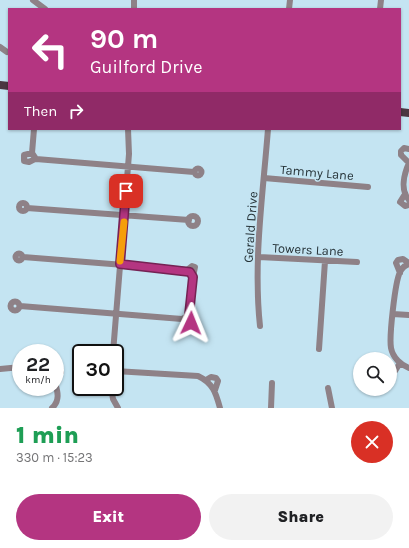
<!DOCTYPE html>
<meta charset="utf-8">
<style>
body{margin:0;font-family:Karla,sans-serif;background:#f2f2f2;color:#202124;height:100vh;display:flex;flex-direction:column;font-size:15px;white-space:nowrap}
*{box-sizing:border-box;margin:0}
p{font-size:13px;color:#757577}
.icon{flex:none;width:22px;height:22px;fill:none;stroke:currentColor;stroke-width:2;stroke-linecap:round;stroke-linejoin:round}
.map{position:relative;height:408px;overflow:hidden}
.sheet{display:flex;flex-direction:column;background:#fff;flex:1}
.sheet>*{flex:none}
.banner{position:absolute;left:8px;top:8px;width:393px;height:122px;border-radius:0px;box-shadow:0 1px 3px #0004;background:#b43581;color:#fff;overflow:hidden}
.controls{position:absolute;left:353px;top:352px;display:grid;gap:8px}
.controls a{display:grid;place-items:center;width:44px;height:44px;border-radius:50%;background:#fff;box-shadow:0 1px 3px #0004;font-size:20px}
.speed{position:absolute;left:12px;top:344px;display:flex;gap:8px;font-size:20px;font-weight:700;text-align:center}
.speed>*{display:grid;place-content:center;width:52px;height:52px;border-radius:50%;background:#fff;box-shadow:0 1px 3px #0004;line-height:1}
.speed small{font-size:10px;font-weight:400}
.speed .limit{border:2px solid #111;border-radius:6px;background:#fff;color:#111}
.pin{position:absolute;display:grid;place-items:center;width:34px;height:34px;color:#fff;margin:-17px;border-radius:8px;box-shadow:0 2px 6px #0006}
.me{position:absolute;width:44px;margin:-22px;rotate:2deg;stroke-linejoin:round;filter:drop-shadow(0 0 3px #0008)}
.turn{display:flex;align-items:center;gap:14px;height:84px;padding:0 16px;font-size:18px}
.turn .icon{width:52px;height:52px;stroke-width:2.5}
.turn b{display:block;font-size:28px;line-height:34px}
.then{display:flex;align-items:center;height:38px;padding:0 16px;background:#0003;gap:8px;font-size:15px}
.round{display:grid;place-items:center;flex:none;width:42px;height:42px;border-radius:21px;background:#f2f2f2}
.headline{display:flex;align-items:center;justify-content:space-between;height:68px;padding:0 16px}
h1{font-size:24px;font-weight:800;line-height:30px;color:#1e9e55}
.cta{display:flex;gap:8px;margin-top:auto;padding:8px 16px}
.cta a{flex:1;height:46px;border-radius:24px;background:#b43581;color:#fff;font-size:16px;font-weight:800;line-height:46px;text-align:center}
.cta a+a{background:#f2f2f2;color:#202124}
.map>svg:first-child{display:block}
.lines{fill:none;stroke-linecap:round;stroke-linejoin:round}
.minor{stroke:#8e8187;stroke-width:6}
.major{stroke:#4b3741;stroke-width:8}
.route-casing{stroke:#752254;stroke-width:10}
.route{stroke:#b43581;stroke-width:7}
.slow{stroke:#f59e0b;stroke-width:7}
.labels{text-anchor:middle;stroke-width:3;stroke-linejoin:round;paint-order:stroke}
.street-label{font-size:13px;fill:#263338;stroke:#c4e4f2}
</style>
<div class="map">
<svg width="409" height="408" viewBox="0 0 409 408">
<rect width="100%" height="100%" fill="#c4e4f2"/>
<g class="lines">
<path class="minor" d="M33 0 45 9
M134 9V0
M289 9 290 0
M380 9 381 0
M0 47 7 52
M34 129 32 153 36 159 194 172
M32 153 24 155V161L29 162 35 159
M409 163C404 174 400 190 409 200
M409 163 401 155V151L404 148 409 149
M194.5 172a3.5 3.5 0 1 1 7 0a3.5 3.5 0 1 1-7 0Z
M264 178 368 187
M405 194 400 202 405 206 409 205
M19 207a4 4 0 1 1 8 0a4 4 0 1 1-8 0Z
M27 208 189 220
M188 221a5 5 0 1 1 10 0a5 5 0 1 1-10 0Z
M15.5 257a3.5 3.5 0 1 1 7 0a3.5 3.5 0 1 1-7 0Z
M259 257 357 262
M409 264C405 265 402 268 400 272 395 282 389 337 391 348 393 358 401 365 409 368
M187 270 192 266 195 267 193 277
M400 273 396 263 398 260 403 259 409 263
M10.5 306a4.5 4.5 0 1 1 9 0a4.5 4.5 0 1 1-9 0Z
M20 306 182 319 189 315 193 277 187 270 23 257
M393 314 409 315
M183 319 186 324H190L189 315
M260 326C253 261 263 194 268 129
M319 349 325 261
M113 353 129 154 128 129
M55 366 60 368 61 372 55 380
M0 369 21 367
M115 371 198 376C213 383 216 393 220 408
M395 371 400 363
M206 380 211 377 216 378 218 381 215 390
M111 387 113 399 118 408
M328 388 332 408
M52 408C60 401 58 392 55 383
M271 408 272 383"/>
<path class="major" d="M0 85 9 86
M400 112 409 113"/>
</g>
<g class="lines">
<defs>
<path id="route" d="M126 191 120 264 190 272 193 277 189 315 191 323"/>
</defs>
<use href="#route" class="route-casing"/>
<use href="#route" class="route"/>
<path class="slow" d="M120 261 124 222"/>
</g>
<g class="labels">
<g class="street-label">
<text transform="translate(317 172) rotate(5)" y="5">Tammy Lane</text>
<text transform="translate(250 227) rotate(-86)" y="5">Gerald Drive</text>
<text transform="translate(308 249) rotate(3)" y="5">Towers Lane</text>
</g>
</g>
</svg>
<div class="controls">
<a><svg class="icon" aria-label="search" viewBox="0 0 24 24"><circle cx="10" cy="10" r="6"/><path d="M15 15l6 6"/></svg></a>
</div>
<div class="speed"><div>22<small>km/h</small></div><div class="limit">30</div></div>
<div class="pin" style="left:126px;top:191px;background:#d93025"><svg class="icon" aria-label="arrive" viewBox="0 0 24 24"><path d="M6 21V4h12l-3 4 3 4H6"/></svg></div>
<svg class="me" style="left:191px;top:323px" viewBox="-20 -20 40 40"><path d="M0-17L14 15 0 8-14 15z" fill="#b43581" stroke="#fff" stroke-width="4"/></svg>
<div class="banner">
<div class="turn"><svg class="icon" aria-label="left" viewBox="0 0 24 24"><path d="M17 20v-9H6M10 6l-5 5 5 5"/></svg><div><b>90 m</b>Guilford Drive</div></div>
<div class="then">Then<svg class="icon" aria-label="right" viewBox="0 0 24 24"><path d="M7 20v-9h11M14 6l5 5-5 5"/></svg></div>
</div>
</div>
<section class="sheet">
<div class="headline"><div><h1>1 min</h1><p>330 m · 15:23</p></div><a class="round" style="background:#d93025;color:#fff"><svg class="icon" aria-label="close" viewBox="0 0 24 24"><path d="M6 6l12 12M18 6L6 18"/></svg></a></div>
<div class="cta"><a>Exit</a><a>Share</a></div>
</section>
